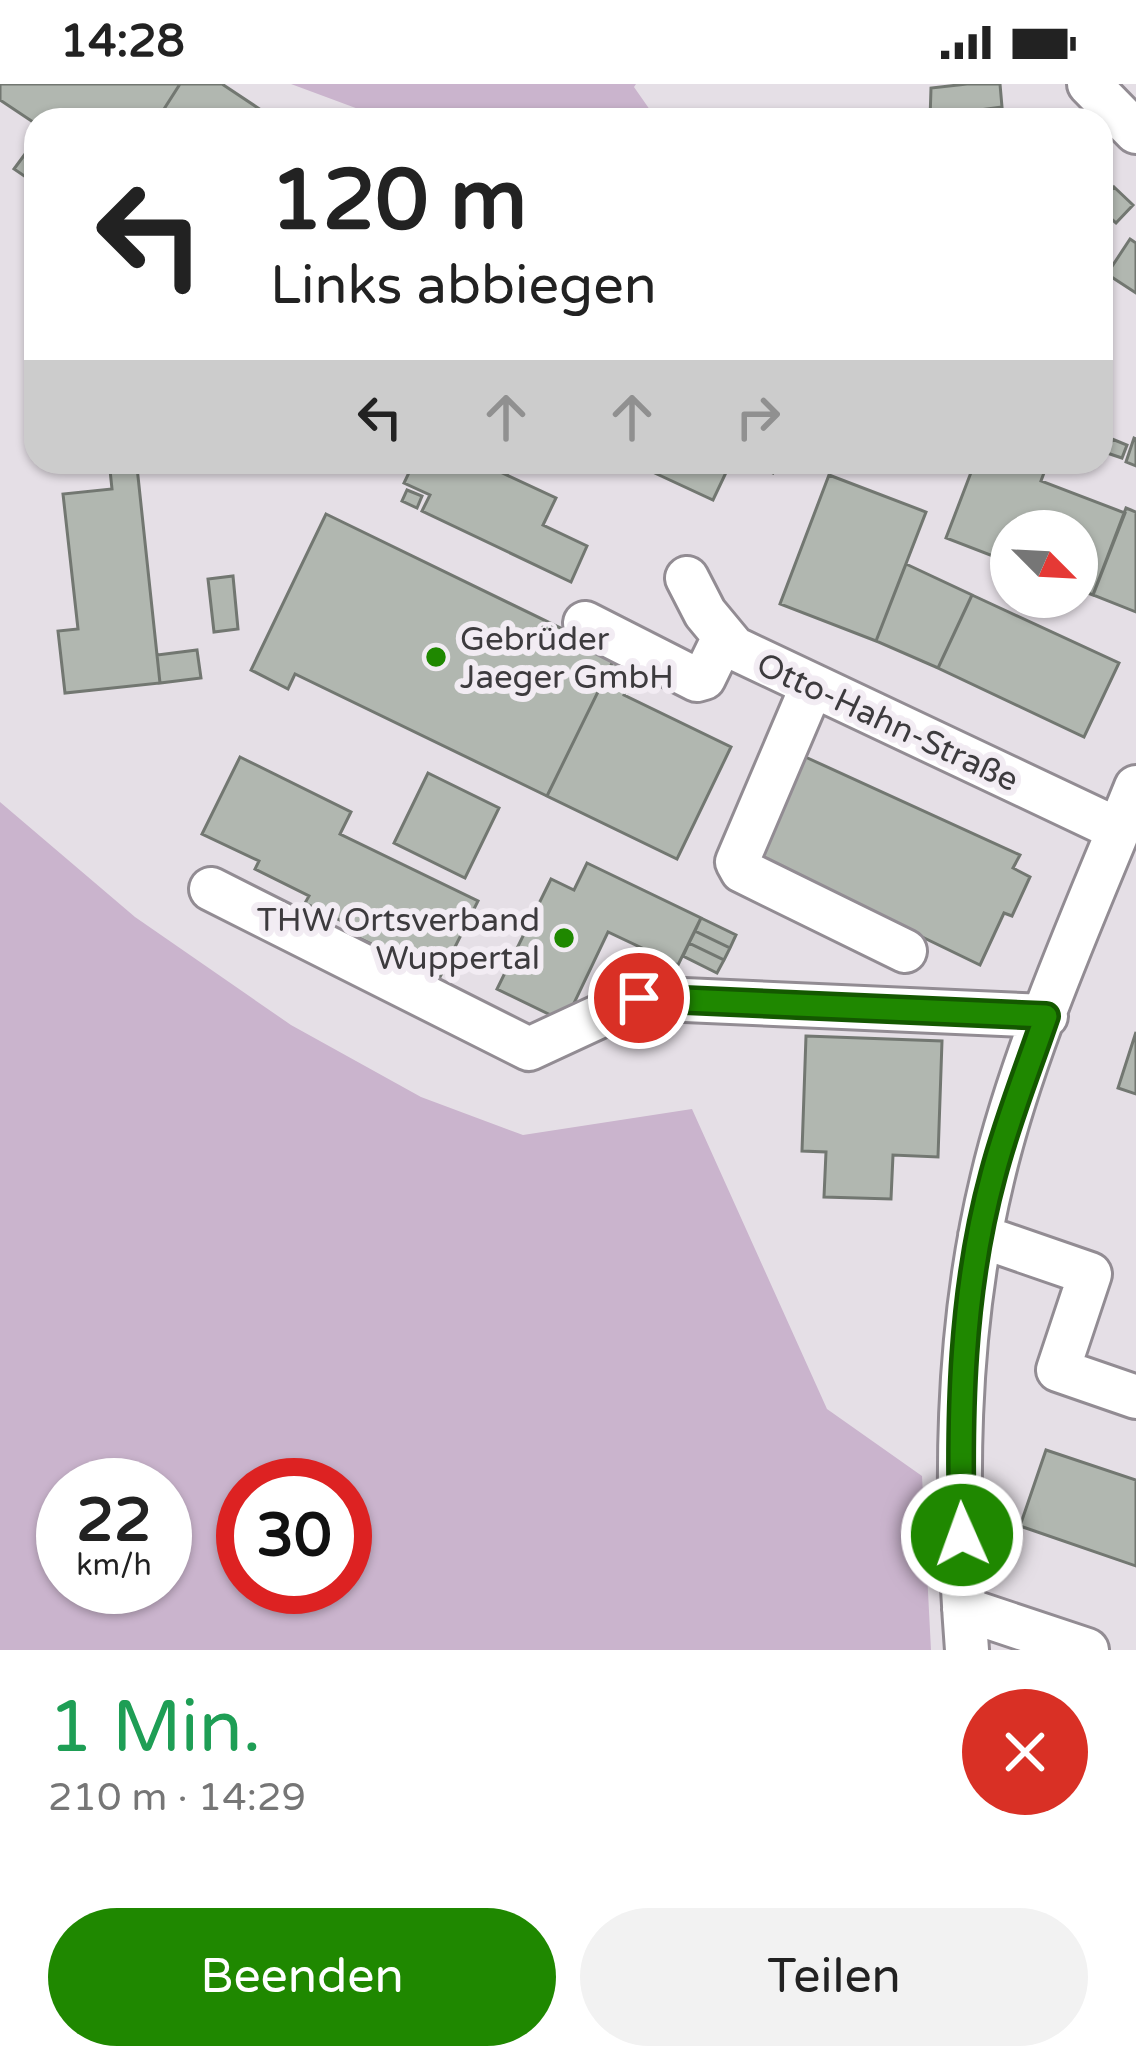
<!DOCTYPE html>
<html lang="de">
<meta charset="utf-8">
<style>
body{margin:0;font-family:"Varela Round",sans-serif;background:#f2f2f2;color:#222;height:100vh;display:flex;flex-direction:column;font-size:45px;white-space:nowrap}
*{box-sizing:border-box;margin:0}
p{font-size:39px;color:#767676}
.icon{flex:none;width:66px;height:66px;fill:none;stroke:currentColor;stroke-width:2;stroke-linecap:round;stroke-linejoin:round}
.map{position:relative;height:1566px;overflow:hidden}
.side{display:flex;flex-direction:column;background:#fff;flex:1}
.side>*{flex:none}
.hud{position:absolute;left:24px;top:24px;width:1089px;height:366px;border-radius:36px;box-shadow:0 3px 9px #0004;background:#fff;color:#222;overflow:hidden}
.needle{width:78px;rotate:114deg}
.tools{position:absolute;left:990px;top:426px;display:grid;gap:24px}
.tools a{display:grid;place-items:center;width:108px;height:108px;border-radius:50%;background:#fff;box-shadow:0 3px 9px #0004;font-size:60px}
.speed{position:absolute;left:36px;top:1374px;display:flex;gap:24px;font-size:60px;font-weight:700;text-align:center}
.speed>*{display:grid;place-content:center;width:156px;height:156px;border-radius:50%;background:#fff;box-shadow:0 3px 9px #0004;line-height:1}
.speed small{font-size:30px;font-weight:400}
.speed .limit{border:18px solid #d22;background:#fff;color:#111}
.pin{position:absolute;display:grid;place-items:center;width:102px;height:102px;color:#fff;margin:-51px;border:6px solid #fff;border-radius:50%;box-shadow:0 3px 12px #0007}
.me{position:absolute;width:132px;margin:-66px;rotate:358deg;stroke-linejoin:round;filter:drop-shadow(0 0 9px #0008)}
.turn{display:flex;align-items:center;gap:42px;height:252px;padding:0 48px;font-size:54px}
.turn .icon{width:156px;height:156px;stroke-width:2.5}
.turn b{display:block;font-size:84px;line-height:102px}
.lanes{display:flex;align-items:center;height:114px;padding:0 48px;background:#0003;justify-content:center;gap:60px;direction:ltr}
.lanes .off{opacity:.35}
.round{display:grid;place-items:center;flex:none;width:126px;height:126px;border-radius:63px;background:#f2f2f2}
.summary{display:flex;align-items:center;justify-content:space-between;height:204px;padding:0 48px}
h1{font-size:72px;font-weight:600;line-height:90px;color:#1e9e55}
.action{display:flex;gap:24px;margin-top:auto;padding:24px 48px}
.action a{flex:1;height:138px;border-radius:72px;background:#1f8800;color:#fff;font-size:48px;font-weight:600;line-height:138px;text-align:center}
.action a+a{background:#f2f2f2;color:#222}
.status{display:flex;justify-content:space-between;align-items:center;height:84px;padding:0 60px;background:#fff;direction:ltr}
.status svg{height:33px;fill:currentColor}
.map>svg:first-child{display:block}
.green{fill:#cab4cd;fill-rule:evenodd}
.building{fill:#b1b7b0;stroke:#727771;stroke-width:3}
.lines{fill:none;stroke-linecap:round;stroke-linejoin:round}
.minor-casing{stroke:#928c93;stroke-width:48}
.minor{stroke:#fff;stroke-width:42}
.route-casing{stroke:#145800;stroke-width:30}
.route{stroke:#1f8800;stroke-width:21}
.poi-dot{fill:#1f8800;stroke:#f2ecf3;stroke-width:4.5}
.labels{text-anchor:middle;stroke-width:12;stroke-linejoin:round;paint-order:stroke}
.poi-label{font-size:33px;fill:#3d3b3e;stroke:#f2ecf3;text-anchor:start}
.street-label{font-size:33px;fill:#3d3b3e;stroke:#f2ecf3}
</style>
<div class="status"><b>14:28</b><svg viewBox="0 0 49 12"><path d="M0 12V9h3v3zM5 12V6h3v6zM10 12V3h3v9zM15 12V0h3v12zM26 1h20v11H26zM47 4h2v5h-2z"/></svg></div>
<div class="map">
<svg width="1136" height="1566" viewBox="0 0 1136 1566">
<rect width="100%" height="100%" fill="#e5dfe6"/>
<path class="green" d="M291 0H636L634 3 657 36H388Z
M0 718 135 833 291 941 421 1013 523 1051 692 1025 827 1325 922 1392 931 1566H0ZM63 1401H165V1503H63ZM243 1401H345V1503H243Z"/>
<path class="building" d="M0 0H180L157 36H36V40L0 16Z
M180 0H222L276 36H157Z
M967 0H1000L1002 23 979 26 980 36H930L931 4Z
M31 62 36 66V100L14 85Z
M1114 103 1133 121 1116 139 1101 126V118Z
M1130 155 1136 159V209L1107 190Z
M1134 354 1136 355V382L1126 378Z
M1112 355 1127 361 1122 374 1107 369Z
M414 378H426L442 385 445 378H479L556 414 543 441 587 462 571 498 422 427 430 411 404 399Z
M631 378H731L713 416Z
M749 378H779L773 389Z
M975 378H1048L1041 397 1125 429 1093 511 1077 505V447H1011V479L946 454Z
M137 383 160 599 65 609 58 547 78 545 63 410 112 405 110 386Z
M829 391 926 428 876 557 780 520Z
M407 406 422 412 417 424 402 417Z
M1126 424 1136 428V528L1093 511Z
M326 430 616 571 547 712 295 590 288 605 251 586Z
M906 480 972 511 938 584 876 557Z
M233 492 238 545 214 548 208 495Z
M972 511 1119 579 1084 653 938 584Z
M197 566 201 594 160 599 157 571Z
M614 575 625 581 620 592 630 597 624 611 731 663 677 775 547 712Z
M801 671 1020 771 1013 784 1030 793 1012 832 1004 829 980 881 751 770Z
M240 673 351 728 340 750 478 817 440 893 357 853 360 846 305 819 309 812 255 785 259 777 202 750Z
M428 689 499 724 465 794 394 759Z
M587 779 701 834 678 881 608 848 565 938 497 905 551 795 574 806Z
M701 834 736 851 730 864 695 847Z
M695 847 730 864 724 876 689 859Z
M689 859 724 876 717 889 683 872Z
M1136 948V1010L1118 1004Z
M806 952 942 957 938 1073 893 1071 891 1115 824 1113 826 1068 802 1067Z
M1046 1366 1136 1396V1482L1020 1442Z"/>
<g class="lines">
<defs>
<path id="minor" d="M1089 0 1136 48
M687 494 705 529 734 564 1119 746
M585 539 697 596 704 594 723 555
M812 602 737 778 742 787 905 867
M211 805 529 965 639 914 1046 932
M980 1152 1090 1190 1058 1286 1136 1313
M964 1525 1087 1566
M967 1566C955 1409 955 1250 992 1096 1022 967 1086 827 1136 703"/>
</defs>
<use href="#minor" class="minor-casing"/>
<use href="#minor" class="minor"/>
</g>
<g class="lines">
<defs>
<path id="route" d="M639 914 1046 932C1028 985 1007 1037 993 1091 961 1209 959 1330 962 1451"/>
</defs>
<use href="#route" class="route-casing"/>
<use href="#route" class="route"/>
</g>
<g class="poi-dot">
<circle cx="436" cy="573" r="12"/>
<circle cx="564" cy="854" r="12"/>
</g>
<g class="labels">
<g class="poi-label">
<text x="460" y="566">Gebrüder<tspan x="460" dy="38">Jaeger GmbH</tspan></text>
<text x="540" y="847" text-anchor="end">THW Ortsverband<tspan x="540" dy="38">Wuppertal</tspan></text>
</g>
<g class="street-label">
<text transform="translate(888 637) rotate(25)" y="12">Otto-Hahn-Straße</text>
</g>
</g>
</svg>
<div class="tools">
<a><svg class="needle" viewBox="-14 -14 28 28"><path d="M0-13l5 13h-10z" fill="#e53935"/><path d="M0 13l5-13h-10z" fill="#767676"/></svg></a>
</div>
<div class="speed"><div>22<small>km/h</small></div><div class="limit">30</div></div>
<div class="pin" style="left:639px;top:914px;background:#d93025"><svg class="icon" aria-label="arrive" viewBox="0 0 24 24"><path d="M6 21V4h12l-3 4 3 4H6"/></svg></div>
<svg class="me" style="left:962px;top:1451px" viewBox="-20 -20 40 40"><circle r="17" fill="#1f8800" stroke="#fff" stroke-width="3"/><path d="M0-11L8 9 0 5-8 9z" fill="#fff"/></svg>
<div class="hud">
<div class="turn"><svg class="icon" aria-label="left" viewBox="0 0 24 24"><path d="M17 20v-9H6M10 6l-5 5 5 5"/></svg><div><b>120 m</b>Links abbiegen</div></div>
<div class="lanes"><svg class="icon" aria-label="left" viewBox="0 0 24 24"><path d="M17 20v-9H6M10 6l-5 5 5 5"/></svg><svg class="icon off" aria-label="ahead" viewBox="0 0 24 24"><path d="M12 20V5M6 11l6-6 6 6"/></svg><svg class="icon off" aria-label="ahead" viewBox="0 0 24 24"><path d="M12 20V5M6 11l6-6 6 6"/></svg><svg class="icon off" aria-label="right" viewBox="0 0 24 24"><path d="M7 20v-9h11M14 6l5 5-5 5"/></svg></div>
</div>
</div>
<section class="side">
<div class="summary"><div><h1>1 Min.</h1><p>210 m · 14:29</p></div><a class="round" style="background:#d93025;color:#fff"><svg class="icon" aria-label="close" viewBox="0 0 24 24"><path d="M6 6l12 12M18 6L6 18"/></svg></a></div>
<div class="action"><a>Beenden</a><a>Teilen</a></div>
</section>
